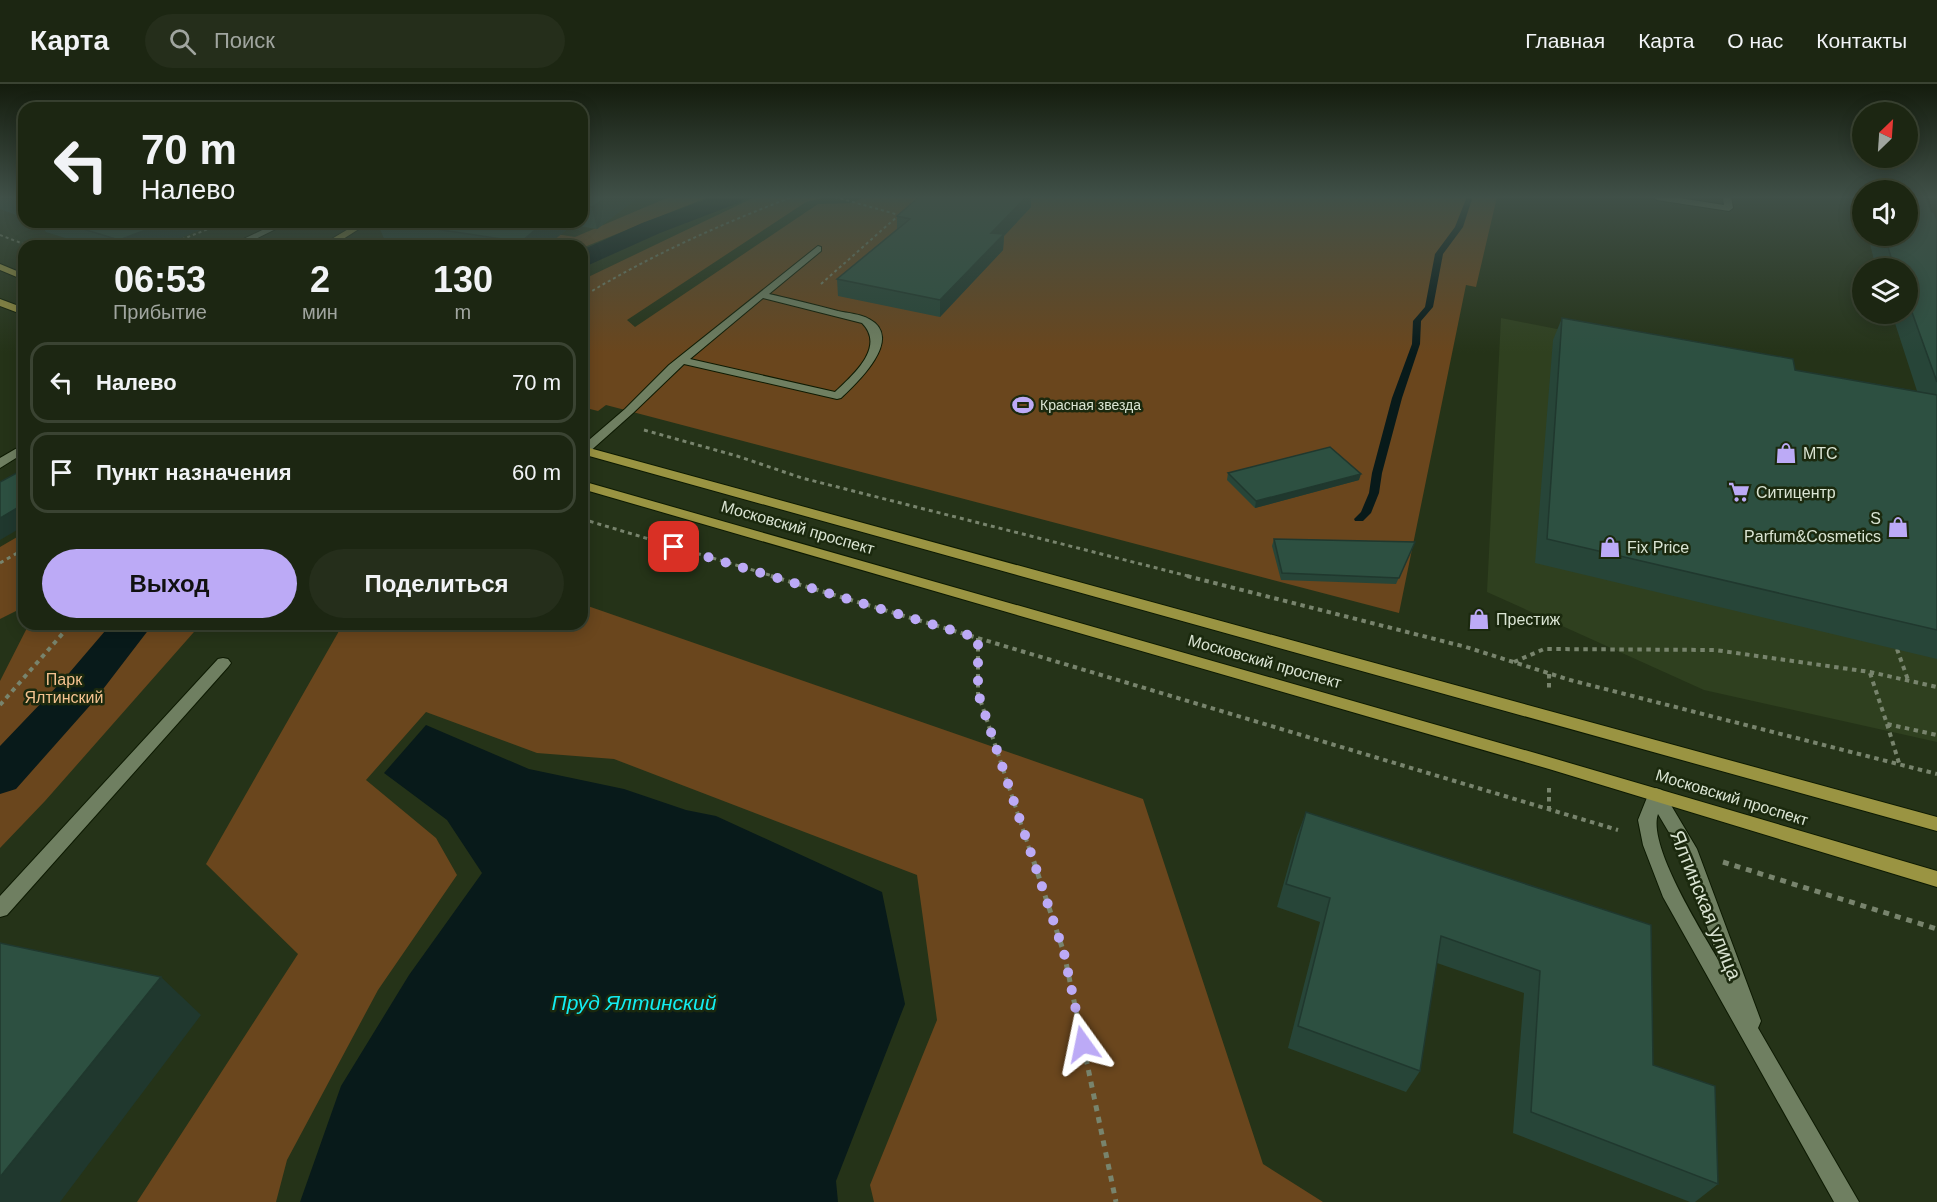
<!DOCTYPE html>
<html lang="ru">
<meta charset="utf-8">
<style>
body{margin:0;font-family:Helvetica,sans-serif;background:#252e1b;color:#f1f3f6;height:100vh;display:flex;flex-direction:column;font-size:22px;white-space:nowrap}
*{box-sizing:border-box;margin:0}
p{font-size:20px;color:#a0a59f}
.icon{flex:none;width:33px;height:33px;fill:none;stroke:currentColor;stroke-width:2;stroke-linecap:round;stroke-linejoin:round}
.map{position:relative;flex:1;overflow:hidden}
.panel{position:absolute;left:18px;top:156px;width:570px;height:390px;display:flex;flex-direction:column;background:#1c2612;border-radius:18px;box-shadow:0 3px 15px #0003,0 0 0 2px #3a4332}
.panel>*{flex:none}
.hud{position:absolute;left:18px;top:18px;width:570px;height:126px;border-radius:18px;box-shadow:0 3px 15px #0003,0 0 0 2px #3a4332;background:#1c2612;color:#f1f3f6;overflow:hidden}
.needle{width:39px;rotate:25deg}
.controls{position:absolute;left:1852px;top:18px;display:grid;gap:12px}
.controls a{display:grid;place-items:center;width:66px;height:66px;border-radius:50%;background:#1c2612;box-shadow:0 3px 15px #0003,0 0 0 2px #3a4332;font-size:30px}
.pin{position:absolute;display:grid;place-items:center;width:51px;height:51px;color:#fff;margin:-26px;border-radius:12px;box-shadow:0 3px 9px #0006}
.me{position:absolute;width:66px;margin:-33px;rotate:348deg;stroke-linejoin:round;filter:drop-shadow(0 0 4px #0008)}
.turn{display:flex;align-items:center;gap:21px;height:126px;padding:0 24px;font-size:27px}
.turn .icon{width:78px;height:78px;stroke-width:2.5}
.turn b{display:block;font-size:42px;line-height:51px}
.eta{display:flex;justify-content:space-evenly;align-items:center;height:102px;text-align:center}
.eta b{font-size:36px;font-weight:700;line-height:42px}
.button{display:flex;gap:12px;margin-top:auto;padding:12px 24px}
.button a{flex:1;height:69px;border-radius:36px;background:#bcaaf6;color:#111;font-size:24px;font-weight:700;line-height:69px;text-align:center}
.button a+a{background:#252e1b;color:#f1f3f6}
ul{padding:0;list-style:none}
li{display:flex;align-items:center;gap:18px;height:81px;margin:0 12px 9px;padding:0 12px;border:3px solid #3a4332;border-radius:18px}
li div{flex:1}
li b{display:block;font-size:22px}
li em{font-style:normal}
header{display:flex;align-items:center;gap:36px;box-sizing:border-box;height:84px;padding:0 30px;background:#1c2612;border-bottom:2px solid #3a4332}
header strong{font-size:28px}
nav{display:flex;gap:33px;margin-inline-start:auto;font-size:21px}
.search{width:420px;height:54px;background:#252e1b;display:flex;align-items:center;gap:15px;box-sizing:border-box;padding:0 21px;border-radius:33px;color:#a0a59f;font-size:22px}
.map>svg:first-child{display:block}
.built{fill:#2f401f}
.green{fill:#6a461d}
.water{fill:#081a1a}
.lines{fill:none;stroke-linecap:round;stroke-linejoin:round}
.stream{fill:#081a1a;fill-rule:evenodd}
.canal{fill:#081a1a;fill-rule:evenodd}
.lane-casing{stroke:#0d1a02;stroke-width:2}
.street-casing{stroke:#0d1a02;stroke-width:2}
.secondary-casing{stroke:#0d1a02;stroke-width:2}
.primary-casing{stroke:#0d1a02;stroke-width:2}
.path-far3{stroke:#78846d;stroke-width:2;stroke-dasharray:3 3;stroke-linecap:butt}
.path-far2{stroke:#78846d;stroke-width:3;stroke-dasharray:4 4;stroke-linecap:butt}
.path-far1{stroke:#78846d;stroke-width:4;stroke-dasharray:4.5 4.5;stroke-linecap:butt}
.path{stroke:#78846d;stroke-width:5;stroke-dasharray:6 6;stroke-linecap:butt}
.lane{fill:#6f7f61;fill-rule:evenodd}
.street{fill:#6f7f61;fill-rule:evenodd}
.secondary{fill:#6f7f61;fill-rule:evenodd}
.primary{fill:#9a9442;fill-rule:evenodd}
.wall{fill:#274538}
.shaded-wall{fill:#20382e}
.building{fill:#2d5041;stroke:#20382e;stroke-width:1.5}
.route{stroke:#bcaaf6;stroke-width:10;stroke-dasharray:0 18}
.labels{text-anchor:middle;stroke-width:5;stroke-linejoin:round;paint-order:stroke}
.far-poi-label{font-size:14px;fill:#dae4d3;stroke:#1b290e;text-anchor:start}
.poi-label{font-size:16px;fill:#dae4d3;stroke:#1b290e;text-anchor:start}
.street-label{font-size:16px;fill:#dae4d3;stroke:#1b290e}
.park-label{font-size:16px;fill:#f4c290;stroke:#1b290e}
.near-street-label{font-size:20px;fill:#dae4d3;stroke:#1b290e}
.near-water-label{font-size:21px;font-style:italic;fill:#13edf1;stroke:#1b290e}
</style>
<header>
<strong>Карта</strong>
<div class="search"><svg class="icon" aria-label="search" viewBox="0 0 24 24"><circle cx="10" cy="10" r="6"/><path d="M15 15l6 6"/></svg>Поиск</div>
<nav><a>Главная</a><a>Карта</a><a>О нас</a><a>Контакты</a></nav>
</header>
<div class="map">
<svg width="1937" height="1118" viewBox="0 0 1937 1118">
<rect width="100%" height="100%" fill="#253318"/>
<path class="built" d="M1501 234 1937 320V658L1704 606 1487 508Z"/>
<path class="green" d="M669 113H708L582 164V162H547L476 138 575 153Z
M755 113H826L806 118 627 236 635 243 818 120 852 119 864 113H1497L1476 203 1466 201 1399 529 606 321 598 327 582 323V196Z
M24 449V523L0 535V463Z
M582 520 1143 715 1263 1080 1323 1118H874L870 1101 937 936 917 791 614 675 537 669 426 628 366 696 436 754 457 791 378 906 287 1076 276 1118H137L298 870 206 780 343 540H582Z
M29 540H201L45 717 0 764V597Z"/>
<path class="water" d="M426 641 529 685 624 705 686 726 716 732 882 808 905 920 836 1097 838 1118H300L341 1002 409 891 482 789 447 736 384 689Z"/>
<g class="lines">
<path class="stream" d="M1465 113H1471L1472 115 1463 143 1443 170 1433 223 1421 237 1420 260 1402 314 1382 389 1379 409 1371 429 1363 437H1355L1354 435 1361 428 1369 409 1372 389 1392 314 1412 260 1413 237 1425 223 1435 170 1455 143 1466 115Z"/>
<path class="canal" d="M712 113H745L741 118 660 149 582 184V166L642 139Z
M111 540H153L94 617 16 705 0 710V662L64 595Z"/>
<defs>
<path id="lane" d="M1653 113H1673L1724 121 1723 113H1731L1733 124 1729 127 1657 116Z
M279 138H290L241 162H229Z
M818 162 821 163V167L769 210C792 215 815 221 838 227 847 229 861 230 869 235 905 254 857 299 841 314L837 315 684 280 633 329 587 370H582V362L625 325 669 281ZM763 214 862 239C886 263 853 291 835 308L690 275Z
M223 574 228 575 231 579 228 583 7 831 0 833V812L218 575Z"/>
<path id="street" d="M24 360V369L0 384V374Z"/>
<path id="secondary" d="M1656 704 1662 706 1697 765 1761 937 1758 944 1859 1118H1834L1663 813 1643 761 1638 736 1650 706ZM1658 730 1680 767 1719 877C1702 848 1647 761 1658 730Z"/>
<path id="primary" d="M360 138H370L332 162H320Z
M0 180 24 190V196L0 186Z
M0 215 24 224V231L0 222Z
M582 362 1937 733V747L582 370Z
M582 397 1549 673 1937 787V803L1549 685 582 405Z"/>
</defs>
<use href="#lane" class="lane-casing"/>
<use href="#street" class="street-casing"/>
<use href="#secondary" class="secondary-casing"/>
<use href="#primary" class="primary-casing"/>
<path class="path-far3" d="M0 151 29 162
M165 162 221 140
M821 200 899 131 835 113
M582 213C649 172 719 141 792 113"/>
<path class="path-far2" d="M644 346 737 372 802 394 1192 493
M582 435 776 493
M0 479 24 465"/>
<path class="path-far1" d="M771 492 1618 746
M1187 492 1466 563 1570 596 1937 690
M978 554V609L1030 767
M1897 565 1908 596
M1514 578 1544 565 1715 566 1870 588 1937 603
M1870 589 1887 640 1937 651
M1549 590V607
M0 621 71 540
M1887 640 1899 679
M1549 704V724"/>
<path class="path" d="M1030 766 1064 869 1116 1118
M1723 778 1937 845"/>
<use href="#lane" class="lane"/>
<use href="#street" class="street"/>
<use href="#secondary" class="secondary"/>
<use href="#primary" class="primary"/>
</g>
<path class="wall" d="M0 113H24V134L0 125Z
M582 113H639L597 145 572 141 547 162H414L385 157 377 138H582Z
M919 113H1031V123L1004 152 1003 166 940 233 838 212 837 195 897 145V132Z
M1854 113H1863V132L1856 131Z
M1932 128 1937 136V575L1535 479 1553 256 1562 234 1795 286 1917 307 1892 230H1908V184H1876L1868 152H1908Z
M36 138H219L160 162H91L46 148 41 140Z
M1228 389 1359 396 1255 424 1227 396Z
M1274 455 1415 458 1396 500 1281 496 1272 462Z
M1306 728 1651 841 1653 981 1718 1100 1695 1118H1690L1513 1049 1524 909 1437 879 1420 987 1406 1008 1288 964 1320 838 1277 823 1297 752Z"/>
<path class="shaded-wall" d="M607 113H639L597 145 592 123Z
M1026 113H1031V123L1004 152 1003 166 940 233V216L991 149Z
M167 138H219L160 162H122L119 156Z
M544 138H571L572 141 547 162H522L521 158Z
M1361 390 1359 396 1255 424 1256 417Z
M24 420V442L0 456V434Z
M161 893 201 931 60 1118H0V1093Z"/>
<path class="building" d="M4 113H24V120Z
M582 113H607L592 123 582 122Z
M919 113H1026L991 149 1004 150 940 216 837 195 910 135 897 132Z
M1908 113H1926L1932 128 1934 129 1937 136V298L1908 217V184H1894L1885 152H1908Z
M60 138H167L119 156Z
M389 138H544L521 158Z
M1562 234 1793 275 1795 286 1937 311V546L1547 455Z
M1330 363 1361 390 1256 417 1228 389Z
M24 385V420L0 434V398Z
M1274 455 1415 458 1399 494 1282 489Z
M1306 728 1651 841 1653 981 1715 1002 1718 1100 1531 1028 1540 887 1441 852 1420 987 1298 942 1330 814 1286 800Z
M0 859 161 893 0 1093Z"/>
<linearGradient id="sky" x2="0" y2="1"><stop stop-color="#141c0d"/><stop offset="0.42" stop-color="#405048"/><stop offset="1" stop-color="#405048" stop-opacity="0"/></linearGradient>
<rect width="1937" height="269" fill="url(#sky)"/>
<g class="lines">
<path class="route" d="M674 463 978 554V609L1064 869 1083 960"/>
</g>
<defs>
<symbol id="stadium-bare" viewBox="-9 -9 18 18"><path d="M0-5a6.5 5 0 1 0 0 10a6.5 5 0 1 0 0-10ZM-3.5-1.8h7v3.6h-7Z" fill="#bcaaf6" stroke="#1b290e" stroke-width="2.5" paint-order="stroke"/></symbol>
<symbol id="shop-bare" viewBox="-9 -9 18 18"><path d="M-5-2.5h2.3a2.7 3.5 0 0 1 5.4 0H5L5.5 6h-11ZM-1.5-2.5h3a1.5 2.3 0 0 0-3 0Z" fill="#bcaaf6" stroke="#1b290e" stroke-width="2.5" paint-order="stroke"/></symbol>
<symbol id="supermarket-bare" viewBox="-9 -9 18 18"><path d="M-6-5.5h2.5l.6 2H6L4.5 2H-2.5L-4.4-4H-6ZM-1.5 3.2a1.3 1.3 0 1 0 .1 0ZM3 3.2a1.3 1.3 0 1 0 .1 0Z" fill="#bcaaf6" stroke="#1b290e" stroke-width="2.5" paint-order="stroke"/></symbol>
</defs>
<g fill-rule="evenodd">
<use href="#stadium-bare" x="1008" y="306" width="30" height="30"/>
<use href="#shop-bare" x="1771" y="354" width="30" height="30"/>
<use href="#supermarket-bare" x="1724" y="393" width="30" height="30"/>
<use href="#shop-bare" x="1883" y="428" width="30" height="30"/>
<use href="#shop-bare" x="1595" y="448" width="30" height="30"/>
<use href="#shop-bare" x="1464" y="520" width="30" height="30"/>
</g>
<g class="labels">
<g class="far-poi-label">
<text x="1040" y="326">Красная звезда</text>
</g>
<g class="poi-label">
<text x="1803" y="375">МТС</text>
<text x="1756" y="414">Ситицентр</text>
<text x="1881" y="440" text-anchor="end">S<tspan x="1881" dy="18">Parfum&amp;Cosmetics</tspan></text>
<text x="1627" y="469">Fix Price</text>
<text x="1496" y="541">Престиж</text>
</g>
<g class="street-label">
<text transform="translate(798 443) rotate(16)" y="6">Московский проспект</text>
<text transform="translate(1265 577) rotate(16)" y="6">Московский проспект</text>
<text transform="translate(1732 713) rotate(17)" y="6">Московский проспект</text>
</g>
<g class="park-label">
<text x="64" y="601">Парк<tspan x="64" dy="18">Ялтинский</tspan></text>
</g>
<g class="near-street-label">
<text transform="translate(1706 821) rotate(68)" y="7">Ялтинская улица</text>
</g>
<g class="near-water-label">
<text x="634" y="926">Пруд Ялтинский</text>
</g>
</g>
</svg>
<div class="controls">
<a><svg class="needle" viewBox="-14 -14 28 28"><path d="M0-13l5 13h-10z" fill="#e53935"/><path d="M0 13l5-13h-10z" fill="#a0a59f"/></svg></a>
<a><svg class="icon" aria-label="sound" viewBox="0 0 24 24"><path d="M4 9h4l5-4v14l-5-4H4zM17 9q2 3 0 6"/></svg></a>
<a><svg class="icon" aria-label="layers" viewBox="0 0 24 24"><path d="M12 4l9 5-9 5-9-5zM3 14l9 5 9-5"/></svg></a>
</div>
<div class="pin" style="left:674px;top:463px;background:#d93025"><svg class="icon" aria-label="arrive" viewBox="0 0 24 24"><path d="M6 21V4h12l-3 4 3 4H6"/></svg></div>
<svg class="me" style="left:1083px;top:960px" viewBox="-20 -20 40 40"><path d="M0-17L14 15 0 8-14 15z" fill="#bcaaf6" stroke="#fff" stroke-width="4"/></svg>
<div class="hud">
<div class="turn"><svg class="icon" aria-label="left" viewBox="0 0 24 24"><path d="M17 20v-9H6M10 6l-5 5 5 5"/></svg><div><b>70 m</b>Налево</div></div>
</div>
<section class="panel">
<div class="eta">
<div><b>06:53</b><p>Прибытие</p></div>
<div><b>2</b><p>мин</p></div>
<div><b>130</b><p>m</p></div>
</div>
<ul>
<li><svg class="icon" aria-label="left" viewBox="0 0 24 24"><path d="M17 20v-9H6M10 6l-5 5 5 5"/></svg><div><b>Налево</b></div><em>70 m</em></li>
<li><svg class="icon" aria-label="arrive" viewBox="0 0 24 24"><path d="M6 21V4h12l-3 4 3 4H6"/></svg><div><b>Пункт назначения</b></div><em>60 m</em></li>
</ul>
<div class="button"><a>Выход</a><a>Поделиться</a></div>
</section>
</div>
